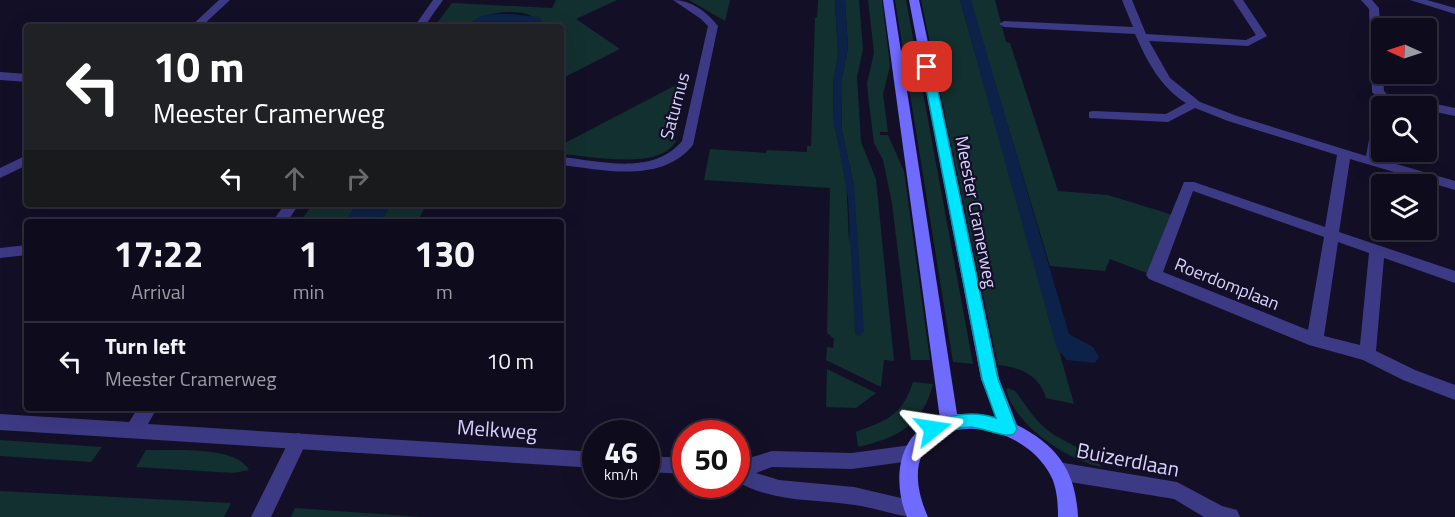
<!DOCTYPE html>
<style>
body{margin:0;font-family:"Titillium Web",sans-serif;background:#171425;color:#f1f3f6;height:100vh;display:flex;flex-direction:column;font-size:22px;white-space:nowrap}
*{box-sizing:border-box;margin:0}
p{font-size:20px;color:#9b9ba3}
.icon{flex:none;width:33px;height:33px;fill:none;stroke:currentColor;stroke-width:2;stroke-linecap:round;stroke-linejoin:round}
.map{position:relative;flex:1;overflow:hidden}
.panel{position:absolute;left:24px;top:219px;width:540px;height:192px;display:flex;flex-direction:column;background:#0e0b1c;border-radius:6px;box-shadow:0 6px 24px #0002,0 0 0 2px #2e2b3b}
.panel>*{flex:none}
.banner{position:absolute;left:24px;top:24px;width:540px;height:183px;border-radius:6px;box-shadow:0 6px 24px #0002,0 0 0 2px #2e2b3b;background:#202124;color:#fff;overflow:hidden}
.needle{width:39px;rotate:273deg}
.tools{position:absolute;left:1371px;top:18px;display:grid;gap:12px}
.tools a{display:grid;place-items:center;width:66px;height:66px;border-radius:6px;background:#0e0b1c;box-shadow:0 6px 24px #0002,0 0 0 2px #2e2b3b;font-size:30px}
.speed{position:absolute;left:582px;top:420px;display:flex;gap:12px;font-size:30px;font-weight:700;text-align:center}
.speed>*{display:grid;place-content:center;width:78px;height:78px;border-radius:50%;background:#0e0b1c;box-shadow:0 6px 24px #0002,0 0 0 2px #2e2b3b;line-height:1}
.speed small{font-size:15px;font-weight:400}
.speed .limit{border:9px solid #d22;background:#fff;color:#111}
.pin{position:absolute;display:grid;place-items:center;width:51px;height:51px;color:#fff;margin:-26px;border-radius:12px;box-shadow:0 3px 9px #0006}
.me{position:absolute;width:66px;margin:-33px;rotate:75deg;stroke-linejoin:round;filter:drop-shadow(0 0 4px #0008)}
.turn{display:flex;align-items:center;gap:21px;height:126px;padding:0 30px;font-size:27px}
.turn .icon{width:78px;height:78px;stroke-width:2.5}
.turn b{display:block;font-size:42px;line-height:51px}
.lanes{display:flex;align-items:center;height:57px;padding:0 30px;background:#0003;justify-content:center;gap:30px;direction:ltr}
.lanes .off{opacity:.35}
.eta{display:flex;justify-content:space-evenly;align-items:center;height:102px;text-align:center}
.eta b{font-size:36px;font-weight:700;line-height:42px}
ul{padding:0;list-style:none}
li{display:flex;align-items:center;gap:18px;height:78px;padding:0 30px;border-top:2px solid #2e2b3b}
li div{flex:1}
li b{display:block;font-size:22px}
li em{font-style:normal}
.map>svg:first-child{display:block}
.green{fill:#12302f}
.water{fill:#0c2248}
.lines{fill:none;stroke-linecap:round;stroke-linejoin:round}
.pedestrian{fill:#3d3a85;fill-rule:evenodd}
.minor{fill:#3d3a85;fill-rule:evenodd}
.tertiary{fill:#3d3a85;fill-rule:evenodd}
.secondary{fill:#6f6bff;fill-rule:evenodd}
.route{fill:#00e5ff;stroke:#0095a6;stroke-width:1.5}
.labels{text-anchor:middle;stroke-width:4.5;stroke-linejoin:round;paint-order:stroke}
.street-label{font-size:18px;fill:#d9d4ff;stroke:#130f26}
.near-street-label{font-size:21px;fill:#d9d4ff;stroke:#130f26}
</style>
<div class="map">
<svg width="1455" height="517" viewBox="0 0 1455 517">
<rect width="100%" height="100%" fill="#130f26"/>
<path class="green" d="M556 0H617L576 19 620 49 561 79V27H542L544 25C539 22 533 16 527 14 511 9 477 13 468 27H434L452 3 552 8Z
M689 0H730L725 21Z
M818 0H835L838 55 833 84 834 123 846 177 849 242 854 186 842 131 841 82 848 48 845 0H859L863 49 857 77 861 142 876 179 894 361 884 360 881 387 826 360 827 347 833 348 834 339 827 333 830 188 704 180 710 149 766 153 767 150 807 152V146H811L815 18 817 17Z
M868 0H882L890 66 883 94 888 132H880V135H888L904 171 930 360H911L892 203 883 160 874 143 869 104 867 83 874 53Z
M895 0H906L973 364 953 362Z
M921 0H960L1074 404 1046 398C1040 375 1019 367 998 365Z
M970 0H995L1006 42 1010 43 1058 191 1108 195 1173 215 1149 274 1110 259 1105 271 1050 266Z
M676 85 680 88 669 135 676 141C660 171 590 156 561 154V145Z
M313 204H357L345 222H300Z
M391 204H427L417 222H381Z
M827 369 876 393 856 408 826 407Z
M913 382 933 384C923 425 897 438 858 447L856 432C887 420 902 416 913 382Z
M1008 388 1015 391C1025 404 1033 418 1046 429 1060 441 1094 452 1101 467 1067 460 1014 425 1006 389Z
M0 440 102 447 91 462 0 456Z
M146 450C172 451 236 445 249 470L233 473 136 467Z
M0 491 231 503 224 517H0Z
M295 508 422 517H291Z"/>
<path class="water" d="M835 0H845L848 48 841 82 842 131 854 186 864 331 860 336 855 334 848 197 834 123 833 84 838 55Z
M960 0H971L1069 334 1093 347 1099 357 1095 363 1067 360 1057 349Z
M509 14 539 17 544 25 468 27C478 12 492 14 509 14Z
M357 204H391L381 222H345Z"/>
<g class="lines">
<path class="pedestrian" d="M1361 0H1372L1379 8 1384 91 1395 103 1393 106H1385L1372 92 1369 9Z"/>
<path class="minor" d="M219 0H230L201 27H190Z
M673 0C691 0 707 12 718 26L693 145C661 184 605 170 561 165V157C600 161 653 176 682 141L708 26 701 19Z
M1122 0H1132L1146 34 1246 40 1256 35 1233 0H1243L1267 36 1248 46 1149 41 1170 78 1200 102 1237 116 1366 156 1376 101 1404 97 1455 108V116L1426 110V106H1382L1379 159 1455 181V190L1350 159 1339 232 1455 271V283L1384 258 1376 351 1415 370 1455 385V400L1403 380 1363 360 1309 345 1149 279 1146 275 1184 182H1194L1325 227 1337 155 1228 121 1195 108 1168 122 1089 118V112L1093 111 1166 114 1186 103C1160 87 1147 61 1135 34L1004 27 999 24 1004 21 1133 27ZM1193 191 1324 237 1308 330 1163 272ZM1338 242 1369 253 1360 345 1324 336Z
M1410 0H1427L1455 8V14Z
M0 72 27 74V82L0 80Z
M27 155V165L0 178V168Z
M27 245V255L0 258V248Z
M298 433 304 435 307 441 271 517H251L292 435Z"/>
<path class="tertiary" d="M433 0H443L424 27H414Z
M285 204H299L287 222H272Z
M138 408H157L148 424 596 452V468L0 430V414L129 422Z
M911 445 918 447 920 453 918 459 911 461 852 469 772 467 756 473 779 480 854 487 914 501 921 503 924 510 920 517C897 517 877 508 855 505 814 499 774 503 736 481V462L772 451 852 453Z
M646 456 686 458V474L646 472Z
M1058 462 1177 482 1222 506 1237 510 1240 517H1204L1174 499 1058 480 1051 477 1049 471 1051 465Z"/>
<path class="secondary" d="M883 0H893L957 414H980L996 418 981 379 909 0H919L999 379 1017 425C1057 445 1076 471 1078 517H1058C1058 504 1057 488 1051 476 1016 407 880 408 928 517H907C892 482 897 431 940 419Z"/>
</g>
<path class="route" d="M927 64 933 67 998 379 1017 429 1014 434C1003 438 984 428 971 427 957 427 946 431 933 436L927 434 925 429 927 424C950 415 972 410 996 418L982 379 922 67Z"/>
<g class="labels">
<g class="street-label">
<text transform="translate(675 106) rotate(-75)" y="6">Saturnus</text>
<text transform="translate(976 212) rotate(79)" y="6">Meester Cramerweg</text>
<text transform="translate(1227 284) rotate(22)" y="6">Roerdomplaan</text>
</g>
<g class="near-street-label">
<text transform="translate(497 430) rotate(4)" y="7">Melkweg</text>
<text transform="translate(1128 460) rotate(11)" y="7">Buizerdlaan</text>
</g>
</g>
</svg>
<div class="tools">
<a><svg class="needle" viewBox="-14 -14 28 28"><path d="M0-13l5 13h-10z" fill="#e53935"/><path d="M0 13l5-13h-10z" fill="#9b9ba3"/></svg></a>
<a><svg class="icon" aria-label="search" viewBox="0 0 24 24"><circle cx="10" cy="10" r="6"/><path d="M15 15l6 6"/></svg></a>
<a><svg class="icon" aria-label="layers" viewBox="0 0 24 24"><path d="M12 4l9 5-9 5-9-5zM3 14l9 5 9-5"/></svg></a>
</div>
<div class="speed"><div>46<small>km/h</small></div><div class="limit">50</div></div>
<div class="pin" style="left:927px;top:67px;background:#d93025"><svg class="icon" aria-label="arrive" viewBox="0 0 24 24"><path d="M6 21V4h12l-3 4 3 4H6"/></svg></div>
<svg class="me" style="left:933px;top:429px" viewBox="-20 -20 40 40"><path d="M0-17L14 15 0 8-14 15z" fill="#00e5ff" stroke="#fff" stroke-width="4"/></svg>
<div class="banner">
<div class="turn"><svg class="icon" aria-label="left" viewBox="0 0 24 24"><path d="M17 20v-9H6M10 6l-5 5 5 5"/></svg><div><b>10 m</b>Meester Cramerweg</div></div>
<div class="lanes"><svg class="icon" aria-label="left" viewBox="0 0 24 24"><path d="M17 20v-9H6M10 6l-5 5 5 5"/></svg><svg class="icon off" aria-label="ahead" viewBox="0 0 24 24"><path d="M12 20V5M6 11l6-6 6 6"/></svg><svg class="icon off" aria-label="right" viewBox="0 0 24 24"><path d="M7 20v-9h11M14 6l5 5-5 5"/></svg></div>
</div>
<section class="panel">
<div class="eta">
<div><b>17:22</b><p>Arrival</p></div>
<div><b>1</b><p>min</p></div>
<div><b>130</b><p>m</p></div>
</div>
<ul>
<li><svg class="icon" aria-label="left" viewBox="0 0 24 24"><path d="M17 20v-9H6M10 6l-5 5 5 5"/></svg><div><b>Turn left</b><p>Meester Cramerweg</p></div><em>10 m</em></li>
</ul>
</section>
</div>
